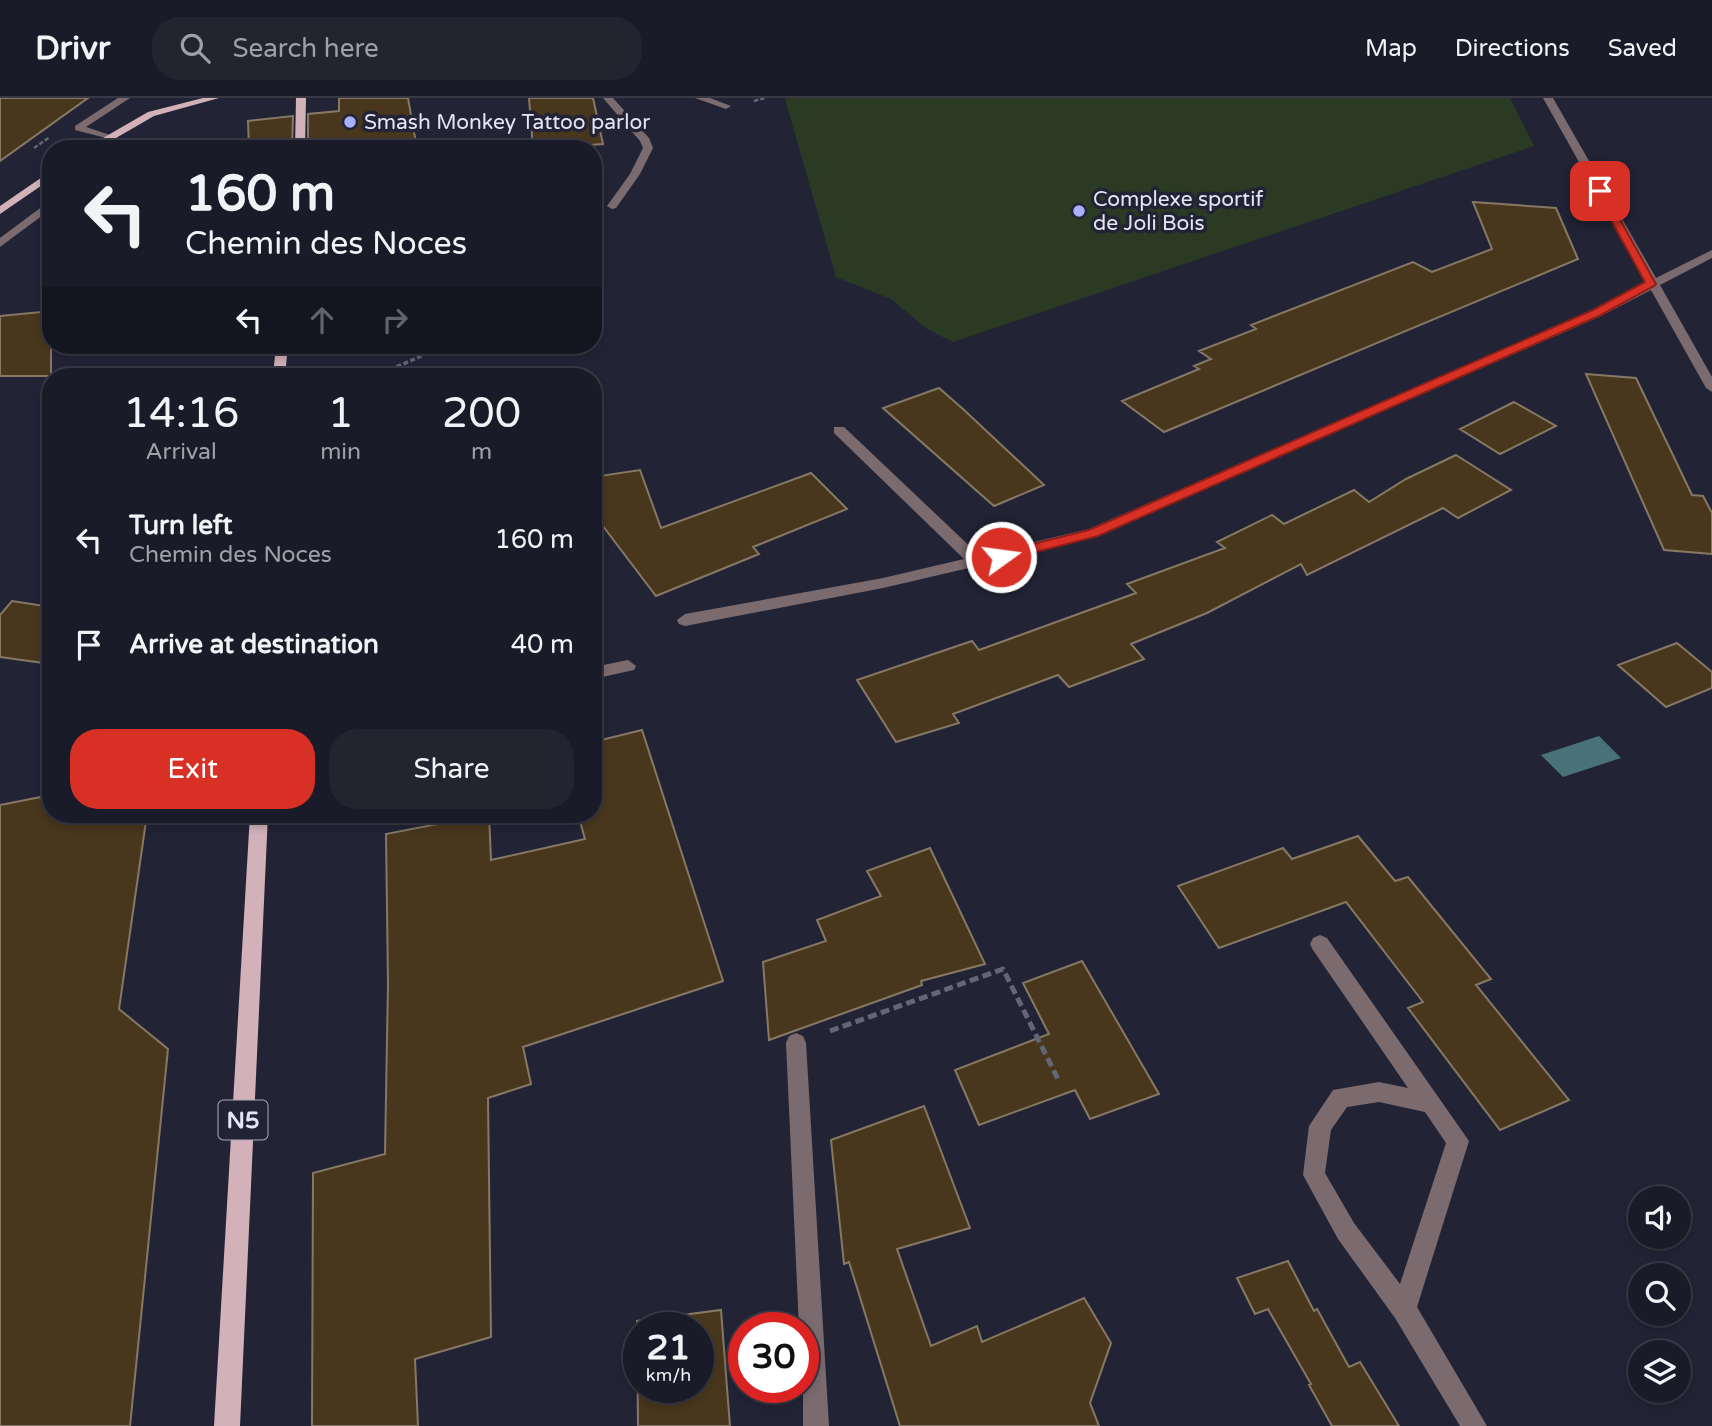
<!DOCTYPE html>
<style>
body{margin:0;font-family:"Varela Round",sans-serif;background:#232430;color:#f1f3f6;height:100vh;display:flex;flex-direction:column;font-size:26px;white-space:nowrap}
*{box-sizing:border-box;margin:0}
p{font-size:23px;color:#9fa1a8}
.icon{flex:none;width:38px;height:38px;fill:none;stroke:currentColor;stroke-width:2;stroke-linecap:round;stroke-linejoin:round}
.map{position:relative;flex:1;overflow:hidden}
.drawer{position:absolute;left:42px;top:270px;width:560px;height:455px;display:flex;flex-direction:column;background:#1a1b28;border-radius:28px;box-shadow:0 4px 10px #0003,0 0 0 2px #383945}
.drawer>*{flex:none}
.top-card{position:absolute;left:42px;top:42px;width:560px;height:214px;border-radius:28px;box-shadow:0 4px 10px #0003,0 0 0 2px #383945;background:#1a1b28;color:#f1f3f6;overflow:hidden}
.fabs{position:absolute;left:1628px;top:1088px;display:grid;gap:14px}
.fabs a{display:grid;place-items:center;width:63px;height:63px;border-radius:50%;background:#1a1b28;box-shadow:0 4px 10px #0003,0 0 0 2px #383945;font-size:35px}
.speed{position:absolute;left:623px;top:1214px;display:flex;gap:14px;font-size:35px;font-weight:700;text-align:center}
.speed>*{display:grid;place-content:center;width:91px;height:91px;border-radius:50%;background:#1a1b28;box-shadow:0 4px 10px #0003,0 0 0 2px #383945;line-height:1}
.speed small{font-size:18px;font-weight:400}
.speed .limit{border:10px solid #d22;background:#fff;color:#111}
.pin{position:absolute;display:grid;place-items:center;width:60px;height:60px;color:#fff;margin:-30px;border-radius:14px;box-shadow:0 4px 10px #0006}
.me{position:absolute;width:77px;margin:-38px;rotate:76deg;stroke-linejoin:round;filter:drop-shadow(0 0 5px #0008)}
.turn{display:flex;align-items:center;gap:24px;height:147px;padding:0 28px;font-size:32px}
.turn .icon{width:91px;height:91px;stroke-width:2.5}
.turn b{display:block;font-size:49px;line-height:60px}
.lanes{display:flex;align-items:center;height:66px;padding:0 28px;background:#0003;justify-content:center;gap:35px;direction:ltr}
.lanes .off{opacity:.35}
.eta{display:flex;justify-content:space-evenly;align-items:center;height:119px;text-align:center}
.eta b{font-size:42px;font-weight:600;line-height:49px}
.cta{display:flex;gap:14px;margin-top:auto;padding:14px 28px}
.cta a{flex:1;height:80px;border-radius:28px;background:#d93025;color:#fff;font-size:28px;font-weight:600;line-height:80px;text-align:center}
.cta a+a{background:#232430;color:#f1f3f6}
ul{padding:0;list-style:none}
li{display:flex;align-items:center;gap:21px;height:105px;padding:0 28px}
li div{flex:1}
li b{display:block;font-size:26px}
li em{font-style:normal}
header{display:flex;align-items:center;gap:42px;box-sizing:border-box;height:98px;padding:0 35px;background:#1a1b28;border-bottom:2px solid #383945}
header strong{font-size:33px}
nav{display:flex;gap:38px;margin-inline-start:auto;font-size:24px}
.search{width:490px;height:63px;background:#232430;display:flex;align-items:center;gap:18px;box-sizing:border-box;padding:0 24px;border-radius:28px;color:#9fa1a8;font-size:26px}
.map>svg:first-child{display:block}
.green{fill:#2b3a23}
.water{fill:#487277}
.building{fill:#48371d;stroke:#867864;stroke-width:2;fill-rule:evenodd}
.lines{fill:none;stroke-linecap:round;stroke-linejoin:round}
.path-far2{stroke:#646677;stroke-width:2.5;stroke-dasharray:4.5 2;stroke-linecap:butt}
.path-far1{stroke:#646677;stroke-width:3.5;stroke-dasharray:5 2.5;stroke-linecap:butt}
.path{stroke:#646677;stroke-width:5;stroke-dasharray:9 4.5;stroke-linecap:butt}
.minor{fill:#7b6b6f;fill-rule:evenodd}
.major{fill:#d2b1b9;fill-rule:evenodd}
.route{fill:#d93025;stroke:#8d1f18;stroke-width:2}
.poi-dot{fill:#a9b0fc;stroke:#222436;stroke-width:2.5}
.labels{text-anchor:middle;stroke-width:7;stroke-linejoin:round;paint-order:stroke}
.far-poi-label{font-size:21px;fill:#e4e6f3;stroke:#222436;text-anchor:start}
.shield{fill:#222436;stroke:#aaacba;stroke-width:2}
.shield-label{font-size:23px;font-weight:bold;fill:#e4e6f3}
</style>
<header>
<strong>Drivr</strong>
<div class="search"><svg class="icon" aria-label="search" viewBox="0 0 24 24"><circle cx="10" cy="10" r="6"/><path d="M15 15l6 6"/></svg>Search here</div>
<nav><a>Map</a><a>Directions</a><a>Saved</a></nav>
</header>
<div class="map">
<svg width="1712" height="1328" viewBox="0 0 1712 1328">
<rect width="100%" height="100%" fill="#222436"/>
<path class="green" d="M789 0H1510L1534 48 953 244 927 231 891 201 836 179 785 1Z"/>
<path class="water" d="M1599 638 1621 660 1563 679 1541 657Z"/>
<path class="building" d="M0 0H88L0 63Z
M339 0H408L417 51H308V16L339 13Z
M529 0H593L603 46 533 51Z
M293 18 292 51H249L248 23Z
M1473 104 1556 110 1578 161 1164 334 1122 303 1199 271 1194 268 1211 261 1199 253 1256 231 1251 227 1413 164 1432 174 1492 151Z
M51 213V278H0V218Z
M1586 276 1636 280 1692 397 1703 398 1712 415V456L1664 452Z
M939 290 963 311 1044 387 994 408 883 310Z
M1514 304 1556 328 1500 356 1460 331Z
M1456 357 1511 392 1458 420 1443 410 1307 477 1301 466 1207 515 1131 546 1144 561 1069 589 1058 577 953 616 959 625 896 644 857 582 972 543 979 552 1136 495 1127 486 1225 450 1217 444 1272 417 1284 426 1354 392 1369 404 1406 381Z
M640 372 661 430 811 375 847 411 753 449 759 456 656 498 593 415V379Z
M12 503 51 509V566L0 559V517Z
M1677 545 1712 574V590L1666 609 1618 567Z
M642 632 723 883 523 949 531 986 488 1000 491 1239 415 1261 418 1328H312L313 1075 385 1056 388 885 386 736 489 716 491 762 585 741 578 716H593V644Z
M51 697V716H147L119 911 168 951 130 1328H0V707Z
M1358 738 1395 783 1408 779 1491 881 1476 887 1569 1002 1500 1032 1408 910 1423 904 1346 804 1219 850 1178 788 1283 750 1292 761Z
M930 750 985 866 921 883 922 887 769 942 763 864 826 843 817 822 881 798 867 773Z
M1082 863 1159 996 1090 1021 1075 992 979 1027 955 972 1049 936 1023 885Z
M924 1008 970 1130 897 1151 931 1248 977 1228 982 1244 1084 1200 1111 1245 1090 1305 1099 1328H900L849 1164 844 1166 831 1042Z
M1288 1163 1314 1213 1317 1211 1349 1269 1360 1264 1399 1328H1332L1309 1287 1311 1286 1268 1211 1255 1216 1237 1180Z
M721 1212 730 1328H638L637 1223ZM639 1230H698V1290H639Z"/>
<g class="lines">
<path class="path-far2" d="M754 3 765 0
M34 50 50 39"/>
<path class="path-far1" d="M376 278 446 247"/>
<path class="path" d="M830 933 1003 871 1059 983"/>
<path class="minor" d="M118 0H130L86 29 110 37V41L75 32V28Z
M603 0H613L649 40 653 50 640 76 616 110 612 111 607 108 630 76 643 50 640 43Z
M695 0H710L731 8 726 11Z
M1543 0H1553L1656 180 1712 152V160L1660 187 1712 279V294L1706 290 1651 192 1601 218 1098 438 985 466 978 470 973 469 883 490 685 528 679 526 677 522 685 516 883 480 964 461 834 335V329H844L979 457 1089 431 1593 212 1647 185Z
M51 102V111L0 149V140Z
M628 562 636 568 634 572 593 581V569Z
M1320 837 1327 840 1469 1043 1417 1209 1487 1328H1460L1395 1220 1338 1141 1303 1077 1309 1028 1333 992 1379 984 1408 990 1313 852 1310 846 1313 840ZM1379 1004 1425 1014 1446 1045 1400 1186 1354 1125 1325 1075 1331 1032 1347 1009Z
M796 935 803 938 806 945 829 1328H803V1230H799L786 945 789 938Z"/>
<path class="major" d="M203 0H219L154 18 97 51H84L148 14Z
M296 0H306L305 51H295Z
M51 73V81L0 116V108Z
M276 247H288L285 278H273Z
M250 716H268L240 1328H214Z"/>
</g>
<path class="route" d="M1600 90 1604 93 1656 186 1654 188 1601 217 1098 438 1001 463 994 459 996 455 1089 432 1593 212 1645 184 1595 93Z"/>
<g class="poi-dot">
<circle cx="350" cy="24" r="7"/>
<circle cx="1079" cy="113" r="7"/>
</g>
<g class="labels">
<g class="far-poi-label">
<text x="364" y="31">Smash Monkey Tattoo parlor</text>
<text x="1093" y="108">Complexe sportif<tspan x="1093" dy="24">de Joli Bois</tspan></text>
</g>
<rect class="shield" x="218.5" y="1002.5" width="49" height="39" rx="5"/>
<g class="shield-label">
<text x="243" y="1030">N5</text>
</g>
</g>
</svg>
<div class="fabs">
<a><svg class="icon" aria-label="sound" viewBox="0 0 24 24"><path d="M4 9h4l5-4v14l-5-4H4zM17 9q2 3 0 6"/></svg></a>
<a><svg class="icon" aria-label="search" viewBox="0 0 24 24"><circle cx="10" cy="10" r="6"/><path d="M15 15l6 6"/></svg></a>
<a><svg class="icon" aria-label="layers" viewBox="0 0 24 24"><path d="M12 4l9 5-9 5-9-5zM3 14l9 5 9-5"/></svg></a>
</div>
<div class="speed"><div>21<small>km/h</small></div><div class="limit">30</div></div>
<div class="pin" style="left:1600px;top:93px;background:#d93025"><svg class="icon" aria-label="arrive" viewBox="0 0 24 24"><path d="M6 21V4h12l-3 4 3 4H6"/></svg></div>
<svg class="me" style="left:1001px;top:459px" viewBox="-20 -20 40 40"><circle r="17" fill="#d93025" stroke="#fff" stroke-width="3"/><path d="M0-11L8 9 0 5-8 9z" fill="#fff"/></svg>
<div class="top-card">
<div class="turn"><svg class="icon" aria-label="left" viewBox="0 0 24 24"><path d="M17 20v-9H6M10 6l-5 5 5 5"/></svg><div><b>160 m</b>Chemin des Noces</div></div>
<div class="lanes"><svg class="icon" aria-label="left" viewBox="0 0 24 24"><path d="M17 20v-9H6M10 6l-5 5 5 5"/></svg><svg class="icon off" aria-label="ahead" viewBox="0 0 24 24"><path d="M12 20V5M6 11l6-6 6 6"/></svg><svg class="icon off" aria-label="right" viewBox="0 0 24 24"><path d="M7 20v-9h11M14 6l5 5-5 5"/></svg></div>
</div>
<section class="drawer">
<div class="eta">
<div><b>14:16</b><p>Arrival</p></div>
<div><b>1</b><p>min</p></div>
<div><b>200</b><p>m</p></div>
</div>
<ul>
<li><svg class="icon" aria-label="left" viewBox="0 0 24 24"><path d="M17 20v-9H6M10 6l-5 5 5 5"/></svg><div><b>Turn left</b><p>Chemin des Noces</p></div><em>160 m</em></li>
<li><svg class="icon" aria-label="arrive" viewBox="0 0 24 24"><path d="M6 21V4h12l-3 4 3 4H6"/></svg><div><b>Arrive at destination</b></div><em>40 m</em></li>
</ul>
<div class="cta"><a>Exit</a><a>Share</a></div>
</section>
</div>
